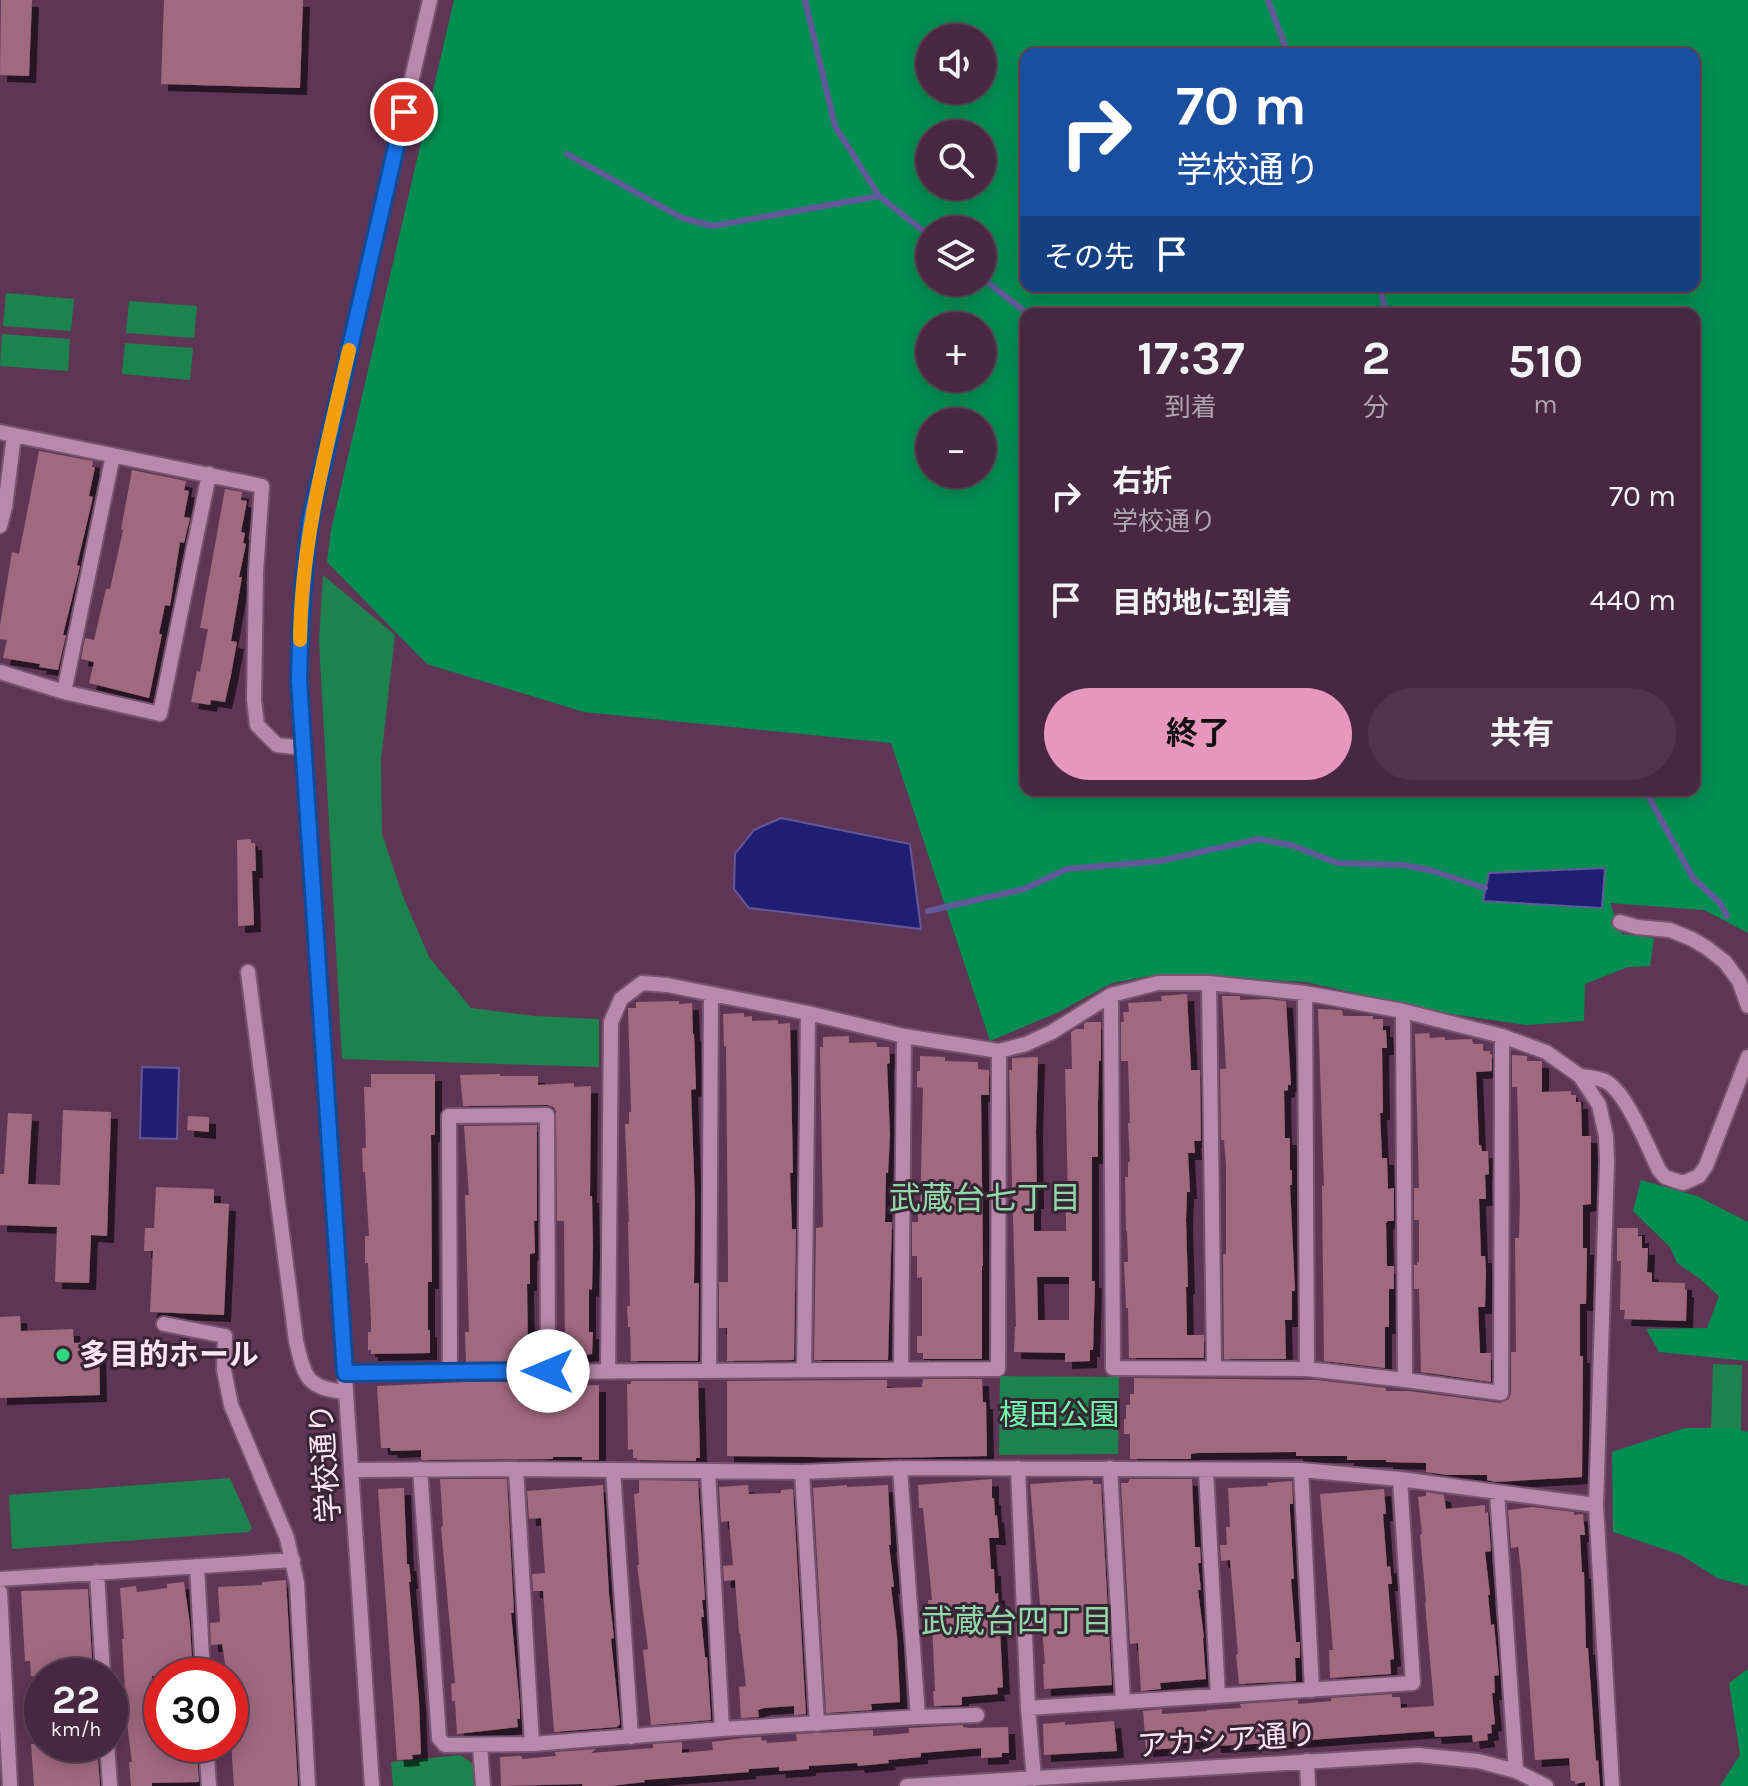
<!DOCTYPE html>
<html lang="ja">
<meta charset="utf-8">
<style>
body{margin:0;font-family:Karla,"Noto Sans JP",sans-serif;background:#51344b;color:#f1f3f6;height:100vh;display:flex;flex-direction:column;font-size:30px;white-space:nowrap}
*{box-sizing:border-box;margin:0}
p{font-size:26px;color:#b0a6b1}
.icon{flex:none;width:44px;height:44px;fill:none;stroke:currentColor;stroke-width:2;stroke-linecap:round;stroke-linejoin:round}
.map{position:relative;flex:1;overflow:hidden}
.side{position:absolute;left:1020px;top:308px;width:680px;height:488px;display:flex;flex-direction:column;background:#472840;border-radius:16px;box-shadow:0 4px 20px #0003,0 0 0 2px #5f4459}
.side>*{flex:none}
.guide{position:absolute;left:1020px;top:48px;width:680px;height:244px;border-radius:16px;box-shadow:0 4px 20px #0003,0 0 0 2px #5f4459;background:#1a4fa0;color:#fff;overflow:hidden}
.tools{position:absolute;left:916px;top:24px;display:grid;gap:16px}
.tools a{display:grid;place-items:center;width:80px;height:80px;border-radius:50%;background:#472840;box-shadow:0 4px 20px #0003,0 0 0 2px #5f4459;font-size:40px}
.speed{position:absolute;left:24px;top:1658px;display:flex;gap:16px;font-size:40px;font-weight:700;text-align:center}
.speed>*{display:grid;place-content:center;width:104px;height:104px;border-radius:50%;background:#472840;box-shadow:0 4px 20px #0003,0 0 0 2px #5f4459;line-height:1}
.speed small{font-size:20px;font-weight:400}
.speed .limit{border:12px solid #d22;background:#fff;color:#111}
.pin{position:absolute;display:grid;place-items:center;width:68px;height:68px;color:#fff;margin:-34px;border:4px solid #fff;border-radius:50%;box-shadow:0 2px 8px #0007}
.me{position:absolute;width:88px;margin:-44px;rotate:270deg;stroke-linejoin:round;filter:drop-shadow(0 0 6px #0008)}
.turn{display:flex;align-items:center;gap:28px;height:168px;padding:0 24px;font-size:36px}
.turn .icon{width:104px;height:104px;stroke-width:2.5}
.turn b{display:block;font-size:56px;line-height:68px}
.then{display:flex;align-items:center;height:76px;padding:0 24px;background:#0003;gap:16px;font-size:30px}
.eta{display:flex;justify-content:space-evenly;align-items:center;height:136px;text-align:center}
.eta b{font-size:48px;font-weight:700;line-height:56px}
.primary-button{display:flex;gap:16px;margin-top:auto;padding:16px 24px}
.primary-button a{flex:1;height:92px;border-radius:48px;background:#e797bd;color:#111;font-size:32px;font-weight:700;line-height:92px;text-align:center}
.primary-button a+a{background:#51344b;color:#f1f3f6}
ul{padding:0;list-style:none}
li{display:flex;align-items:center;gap:24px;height:104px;padding:0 24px}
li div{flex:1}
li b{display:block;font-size:30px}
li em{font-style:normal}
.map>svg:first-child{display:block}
.green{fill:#1c834e}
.forest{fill:#028d51;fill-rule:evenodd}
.water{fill:#201e72;stroke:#63599a;stroke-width:2}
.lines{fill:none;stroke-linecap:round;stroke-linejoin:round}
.stream{stroke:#63599a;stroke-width:6}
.building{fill:#a0697e;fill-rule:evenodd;filter:url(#shadow)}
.minor-casing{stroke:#775370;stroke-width:18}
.minor{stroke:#b989ad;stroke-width:14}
.route-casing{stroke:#114b97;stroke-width:20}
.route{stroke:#1a73e8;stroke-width:14}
.slow{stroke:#f59e0b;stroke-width:14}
.poi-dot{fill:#2dd883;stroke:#382534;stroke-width:3}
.labels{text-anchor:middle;stroke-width:6;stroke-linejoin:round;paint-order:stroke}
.poi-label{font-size:30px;font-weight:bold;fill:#fee4f7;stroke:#382534;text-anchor:start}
.park-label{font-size:30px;fill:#6ffdab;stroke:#382534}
.street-label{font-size:30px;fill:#fee4f7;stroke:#382534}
.neighbourhood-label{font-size:32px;fill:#90daaa;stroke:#382534}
</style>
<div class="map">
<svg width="1748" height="1786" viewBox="0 0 1748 1786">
<defs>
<filter id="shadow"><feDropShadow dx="7" dy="7" stdDeviation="0" flood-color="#0009"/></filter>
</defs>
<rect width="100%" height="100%" fill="#5f3556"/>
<path class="green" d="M6 293 74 299 71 331 3 326Z
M129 301 197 306 194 338 126 333Z
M2 334 70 339 68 371 0 366Z
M125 343 193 348 190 380 122 374Z
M323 575 395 635 381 759 382 834 402 894 429 957 471 1008 535 1016 599 1019V1067L342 1059 319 641Z
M1713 1364 1742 1365 1741 1432 1711 1431Z
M1000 1376 1119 1377 1118 1454 999 1455Z
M230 1478 252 1528 249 1532 12 1549 9 1495Z
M460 1755 473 1764 474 1786H393L391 1762Z"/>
<path class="forest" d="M454 0H1748V933L1704 910 1610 903 1622 934 1654 938 1650 966 1628 967 1585 984 1584 1021 1526 1025 1444 1013 1306 982 1154 975 1112 983 1059 1012 990 1041 891 743 584 712 427 664 327 562 331 530ZM930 38H982V90H930ZM1026 54H1694V286H1026ZM930 134H982V186H930ZM930 230H982V282H930ZM1026 314H1694V790H1026ZM930 326H982V378H930ZM930 422H982V474H930Z
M1641 1180 1697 1196 1748 1222V1361L1659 1352 1646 1329 1707 1328 1719 1296 1700 1279 1677 1263 1670 1247 1633 1211Z
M1685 1428H1732L1748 1432V1586L1717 1578 1681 1555 1613 1532 1612 1452Z
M1748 1669V1786H1720L1740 1755 1729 1683Z"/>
<path class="water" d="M781 818 910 844 921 929 749 908 734 889 735 854 754 830Z
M1605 868 1602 908 1483 901 1489 873Z
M142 1067 179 1068 177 1139 140 1138Z"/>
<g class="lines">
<path class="stream" d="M805 0 835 126 879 196 930 236
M1268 0 1288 54
M567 154 682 218 713 226 879 196
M982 278 1028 314
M1380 286 1386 314
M1645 790 1693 878 1720 903 1727 916
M928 911 1024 889 1067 869 1160 861 1259 839 1291 845 1337 863 1404 865 1433 871 1485 888"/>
</g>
<path class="building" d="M1 0H32L29 76 0 75Z
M164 0H303L300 88 161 84Z
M39 451 93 461 92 467H95L89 496 93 497 77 565 80 566 63 635H66L58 670 39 667 40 664 3 658 7 640 0 639V625L12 552 19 554Z
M132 470 186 481 184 490 189 491 184 517 190 518 184 543 180 542 170 606 165 605 159 634H162L149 698 89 683 94 662 81 659 85 638 94 640 106 589H110L123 530 121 529Z
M225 489 242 492 241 500 247 501 241 532 245 533 243 543 246 544 239 577H242L231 641 237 642 231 675 225 702 211 700 210 705 191 702 197 671 200 672 208 629 200 628Z
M251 839V843H255L256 871H252L254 925 238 926 237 840Z
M1187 994 1191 1070H1200L1201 1141H1194L1195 1153H1188L1190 1192H1187L1186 1220 1188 1287H1186L1187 1335H1204V1358H1129L1128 1308H1126L1124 1262H1128L1127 1231H1126L1125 1177H1128V1162H1130L1128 1123H1130L1128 1061H1121V1022H1124L1123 1012H1129L1128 1003 1162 1001 1161 996Z
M1222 996H1240V1000L1266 999 1286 1001 1291 1085H1288V1090L1284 1091 1285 1138H1290V1170H1292V1185H1290L1295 1291H1292V1320H1285L1286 1359H1224L1223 1254H1226V1165L1224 1140H1221L1220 1069H1226Z
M679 1001V1004L692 1003 693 1034H694L696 1089 691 1090 695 1201 694 1283H699L698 1361H631L630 1327H628L627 1306H630L628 1222H629L625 1124H629V1112H631L628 1008H636V1002Z
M1318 1009 1342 1010 1343 1016H1373V1019H1383V1030H1386L1387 1048H1382L1383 1113H1380L1382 1158H1387L1388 1189 1394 1188V1221H1388L1386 1223 1387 1266H1394V1289H1389V1327H1385V1368L1324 1361 1322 1186H1324Z
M744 1013V1017L752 1016V1021L778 1020V1024L790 1023 793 1173H790L792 1229H796L794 1360 727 1361V1328H719V1282H728V1260L726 1046H724L723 1014Z
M1086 1022H1101V1061H1099L1098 1102V1157H1092V1281H1095L1093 1350H1090V1361L1065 1362V1353L1014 1352 1015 1327H1016L1009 1070H1012V1058L1038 1057 1036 1131 1037 1202H1034V1231H1066V1197H1068L1065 1069H1072L1071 1032 1076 1029H1084V1024ZM1037 1277H1069V1320H1038Z
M1429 1033 1430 1038 1445 1037V1040L1472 1039 1473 1044H1483V1051H1490V1054H1492V1071L1476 1072 1479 1145H1481L1482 1151H1488L1489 1174 1485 1175 1486 1199H1479L1481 1256H1485L1486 1271 1485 1307H1478L1480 1353H1491V1382L1421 1372 1419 1289H1414V1265H1417V1262H1419V1220H1414V1188H1419L1415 1034Z
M849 1036V1043L876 1042 877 1047H889L890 1063 887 1064 890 1135 888 1173H886L885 1222H892L888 1360H814L816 1228 823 1227 820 1047H823V1037Z
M1512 1055 1527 1056V1061H1542V1092L1571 1091V1095H1576V1102H1581L1582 1136H1591V1204L1583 1205V1248H1587L1586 1304H1580V1356H1583L1582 1477 1496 1482 1487 1480V1475H1447L1426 1472V1463L1386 1462V1460H1347V1456H1296V1452L1197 1453 1191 1454V1459H1130V1434H1124V1419H1126V1405H1130V1394H1134V1378L1316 1380 1386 1388V1391H1409L1500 1403 1509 1399 1511 1393V1352H1516L1515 1238H1519L1520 1199 1517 1087H1512Z
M920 1056 945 1057V1061L978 1062V1069L989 1070V1095H981L983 1266H982V1359H923V1353H917V1336H922V1277L917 1278V1256H912V1222H918V1213H920L923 1088 917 1087V1071H920Z
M371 1074H435V1135H431L432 1282H428V1330H430V1353L371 1354V1350H368V1332H371V1320L368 1263H365V1236H369L365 1172H363L362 1148H366L364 1087H371Z
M500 1074V1076H538V1085L574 1083V1087L591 1086 590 1196H592L593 1247 592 1290 589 1289V1332H593L592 1354 582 1355V1357H565L564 1221H557L556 1111 553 1107 547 1105 463 1106 460 1075Z
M63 1110 111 1112 107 1236 91 1235 89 1283 55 1282 57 1227 0 1225V1174H4L8 1113 32 1114 28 1184 60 1185Z
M188 1116 209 1117V1132L187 1130Z
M537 1125V1221H534L535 1253 530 1254V1284H527L528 1352H525V1362H466L465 1332H469L465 1195H469L464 1126Z
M156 1187 214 1189V1203L229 1204 224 1315 150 1312 153 1251H144L145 1228H154Z
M1617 1228H1638V1236H1642V1248H1648L1647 1272 1652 1273V1282L1685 1283V1290H1687L1686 1321 1624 1319 1625 1310H1620L1621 1261H1617Z
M20 1316 21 1331 73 1329 74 1343 99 1342 100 1395 0 1398V1317Z
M923 1379H982L983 1402H986L987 1456 886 1458 727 1456V1381L887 1380V1388L922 1387Z
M631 1381H698L700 1458H696V1461L637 1460V1458H633V1449L628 1450 627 1384H631Z
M466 1382H525V1387L599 1385V1460H582V1457H553V1459L423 1460 421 1459V1450L391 1451 390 1448H381L377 1386Z
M440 1479H507L514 1613H511L520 1708V1719H517L518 1727 457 1734 455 1701H452L451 1684 455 1683 441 1527 443 1526Z
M992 1479V1498H994L995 1516 997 1515 999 1538H989L991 1569H994L995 1594 998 1593 1003 1687 997 1688 998 1694 962 1697V1705L934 1706 933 1691H935L932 1623 930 1624 928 1600H932L923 1508H919L918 1485Z
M1130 1479H1192L1195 1547H1200L1201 1563H1198L1201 1590H1198L1204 1638H1203L1206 1679 1160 1683 1161 1689 1141 1691 1138 1643 1130 1644 1121 1483H1128Z
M639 1480 698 1481 705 1600H702L704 1617H701L705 1657H707L711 1720 651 1725 643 1650 648 1649 637 1565H639L634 1494 639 1493Z
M1093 1480V1484H1101L1112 1685 1044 1689 1043 1664H1045L1030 1484Z
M1292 1481 1293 1504H1290V1512L1294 1579H1291L1296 1642H1300V1658H1295L1296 1681 1239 1684 1236 1654H1238L1230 1560 1221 1561 1220 1545H1227L1226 1527H1230L1228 1488 1268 1486 1267 1483Z
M603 1485 609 1594 614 1638 611 1639 620 1724 617 1727 554 1732 543 1591H533L532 1574 545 1573 541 1518 529 1519 527 1491Z
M748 1485 749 1494 781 1493V1490L793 1489 806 1714 794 1715V1706L764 1708 758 1710 759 1717 741 1718 739 1687 746 1686 740 1633H739L735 1580 724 1581 723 1566 733 1565 729 1521 721 1522 719 1487Z
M847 1485V1487L888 1485 891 1545H889L894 1587H891L897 1636 900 1702 871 1704 872 1710 826 1713 813 1488Z
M404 1488 407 1564H409L411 1582H409L419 1702 421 1754 412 1755 413 1759 397 1760 378 1489Z
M1384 1489 1386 1514H1383L1387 1567 1390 1566 1392 1584H1388L1394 1659 1390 1660 1391 1674 1330 1678 1329 1650H1333L1320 1494Z
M1426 1492 1444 1495 1446 1509 1485 1505V1513L1488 1512 1491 1551 1485 1552 1490 1595H1488L1491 1625 1494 1624 1499 1675 1494 1676 1495 1693H1492L1495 1724 1491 1725 1492 1733 1487 1734 1488 1740 1473 1742 1472 1735 1435 1737 1434 1731 1254 1744 1214 1746V1741L1178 1743V1748L1146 1750 1143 1711 1162 1709V1714L1207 1711V1710L1241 1708 1240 1704 1298 1700V1704L1331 1701V1698L1392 1694V1697H1400L1401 1708 1434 1706 1425 1602H1426L1420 1534H1422L1418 1497 1426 1496Z
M1533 1507 1574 1512V1515L1583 1514 1585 1535H1580L1582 1572H1584L1586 1648H1588L1596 1761 1598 1760 1600 1786H1585V1782L1575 1784V1781H1571L1569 1758 1535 1760 1521 1571 1518 1547 1511 1548 1508 1510Z
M286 1580 298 1786H234L230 1728V1676H227L222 1644 211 1645 210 1623 220 1622 218 1587 262 1585V1582Z
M184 1582 190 1625 193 1676H152L154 1728H156L157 1744H193L194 1753H197L199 1782 152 1783V1786H131L129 1762H132L127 1724 122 1639H124L120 1588 136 1586 137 1592 167 1588V1584Z
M88 1589 93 1676H31L30 1661H25L21 1591Z
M1114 1721 1117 1751 1044 1755 1043 1724 1065 1722V1725Z
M963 1725V1727L970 1728 1008 1727 1009 1753H1002V1757L981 1758V1748L921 1753V1757L888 1760 889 1763 858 1766 857 1763 809 1766V1769L779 1771V1767L749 1769V1772L644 1780 645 1782 610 1786H582V1784L501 1786 500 1757 522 1756V1759L556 1756 555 1752 596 1749 591 1753 653 1748V1744L682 1742V1753L713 1750 712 1742 743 1738 761 1737 762 1741 766 1740 767 1743 797 1741 796 1734 873 1730V1736L909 1733V1728Z
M31 1744H97L100 1786H34Z"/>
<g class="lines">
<defs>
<path id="minor" d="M0 432 262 486 256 572 254 700 257 725 277 745 303 748
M0 526 5 507 14 435
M0 672 64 692 160 714 209 474
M64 692 113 455
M1620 922 1637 927 1670 930 1692 939 1707 948 1725 962 1739 981 1748 1006
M248 972 296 1341C305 1378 306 1388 346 1392
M1209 983 1214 1367
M1305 993 1307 1369
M1111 995 1113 1368 1307 1369 1405 1380 1501 1393 1502 1036
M1403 1011 1405 1380
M1580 1076C1588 1077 1598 1078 1605 1081 1626 1091 1648 1148 1659 1170L1665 1177 1683 1183 1699 1176 1706 1166 1748 1057
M164 1324 225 1336 224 1370 231 1405 287 1538 297 1583 308 1786
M901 1369 904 1036
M709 1370 711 994
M804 1370 808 1013
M608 1371 611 1022 621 999 642 983 667 985 808 1013 904 1036 999 1051 1026 1044 1052 1032 1111 995 1158 983H1209L1305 993 1403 1011 1502 1036 1546 1052 1580 1076 1599 1105 1606 1136 1607 1162 1596 1505 1612 1786
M450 1372 449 1116 547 1115 548 1371
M345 1373 998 1369 999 1051
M900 1468 918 1717
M1018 1468 1028 1708 1034 1779
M1110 1468 1123 1702
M420 1469 439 1738 445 1745 532 1744 722 1729 918 1717 977 1715
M516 1469 532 1744
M352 1470 516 1469 802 1472 900 1468 1301 1470 1400 1479 1596 1505
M613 1470 631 1737
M1206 1470 1218 1696
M1301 1470 1312 1690
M708 1471 722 1729
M802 1472 817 1724
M1497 1492 1516 1771
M197 1566 203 1676
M97 1572 103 1676
M0 1579 293 1560
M0 1592 10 1786
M1028 1708 1413 1683 1400 1479
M107 1744 110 1786
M206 1744 209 1786
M480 1746 483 1786
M1307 1761 1308 1786
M372 1786 299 681C300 626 303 572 311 517L430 0
M907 1786 1418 1755 1478 1761 1516 1771 1546 1786"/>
</defs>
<use href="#minor" class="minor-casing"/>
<use href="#minor" class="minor"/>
</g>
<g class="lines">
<defs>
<path id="route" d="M404 112 311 517C303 572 300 626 299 681L345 1373 548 1371"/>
</defs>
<use href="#route" class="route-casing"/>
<use href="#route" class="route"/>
<path class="slow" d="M300 640C301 541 327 446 349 350"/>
</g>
<circle class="poi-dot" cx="63" cy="1355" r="8"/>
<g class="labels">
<g class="poi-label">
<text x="79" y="1365">多目的ホール</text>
</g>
<g class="park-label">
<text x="1059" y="1425">榎田公園</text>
</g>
<g class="street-label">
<text transform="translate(325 1463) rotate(-94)" y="10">学校通り</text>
<text transform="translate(1227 1740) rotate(-4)" y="10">アカシア通り</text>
</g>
<g class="neighbourhood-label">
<text x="985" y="1209">武蔵台七丁目</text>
<text x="1017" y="1632">武蔵台四丁目</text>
</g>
</g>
</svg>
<div class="tools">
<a><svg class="icon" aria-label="sound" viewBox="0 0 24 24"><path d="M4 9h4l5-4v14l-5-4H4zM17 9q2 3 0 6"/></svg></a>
<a><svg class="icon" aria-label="search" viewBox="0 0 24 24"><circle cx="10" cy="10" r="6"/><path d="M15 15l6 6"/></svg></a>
<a><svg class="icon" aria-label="layers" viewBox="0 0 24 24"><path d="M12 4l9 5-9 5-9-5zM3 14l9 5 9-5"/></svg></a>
<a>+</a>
<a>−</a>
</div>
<div class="speed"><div>22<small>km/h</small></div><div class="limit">30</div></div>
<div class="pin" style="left:404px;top:112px;background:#d93025"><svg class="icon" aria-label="arrive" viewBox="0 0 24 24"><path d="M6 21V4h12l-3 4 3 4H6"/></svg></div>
<svg class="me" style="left:548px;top:1371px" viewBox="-20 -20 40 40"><circle r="19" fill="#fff"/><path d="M0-13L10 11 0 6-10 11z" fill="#1a73e8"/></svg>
<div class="guide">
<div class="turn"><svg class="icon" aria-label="right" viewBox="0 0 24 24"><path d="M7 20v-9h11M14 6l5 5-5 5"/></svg><div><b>70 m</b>学校通り</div></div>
<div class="then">その先<svg class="icon" aria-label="arrive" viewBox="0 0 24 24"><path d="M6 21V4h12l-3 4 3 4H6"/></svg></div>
</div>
<section class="side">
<div class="eta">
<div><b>17:37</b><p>到着</p></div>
<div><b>2</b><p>分</p></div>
<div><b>510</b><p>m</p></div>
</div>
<ul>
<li><svg class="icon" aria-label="right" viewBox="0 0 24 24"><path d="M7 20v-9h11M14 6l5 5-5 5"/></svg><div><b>右折</b><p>学校通り</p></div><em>70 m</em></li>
<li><svg class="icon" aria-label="arrive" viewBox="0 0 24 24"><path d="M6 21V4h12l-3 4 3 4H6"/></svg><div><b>目的地に到着</b></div><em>440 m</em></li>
</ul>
<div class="primary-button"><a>終了</a><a>共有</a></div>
</section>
</div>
